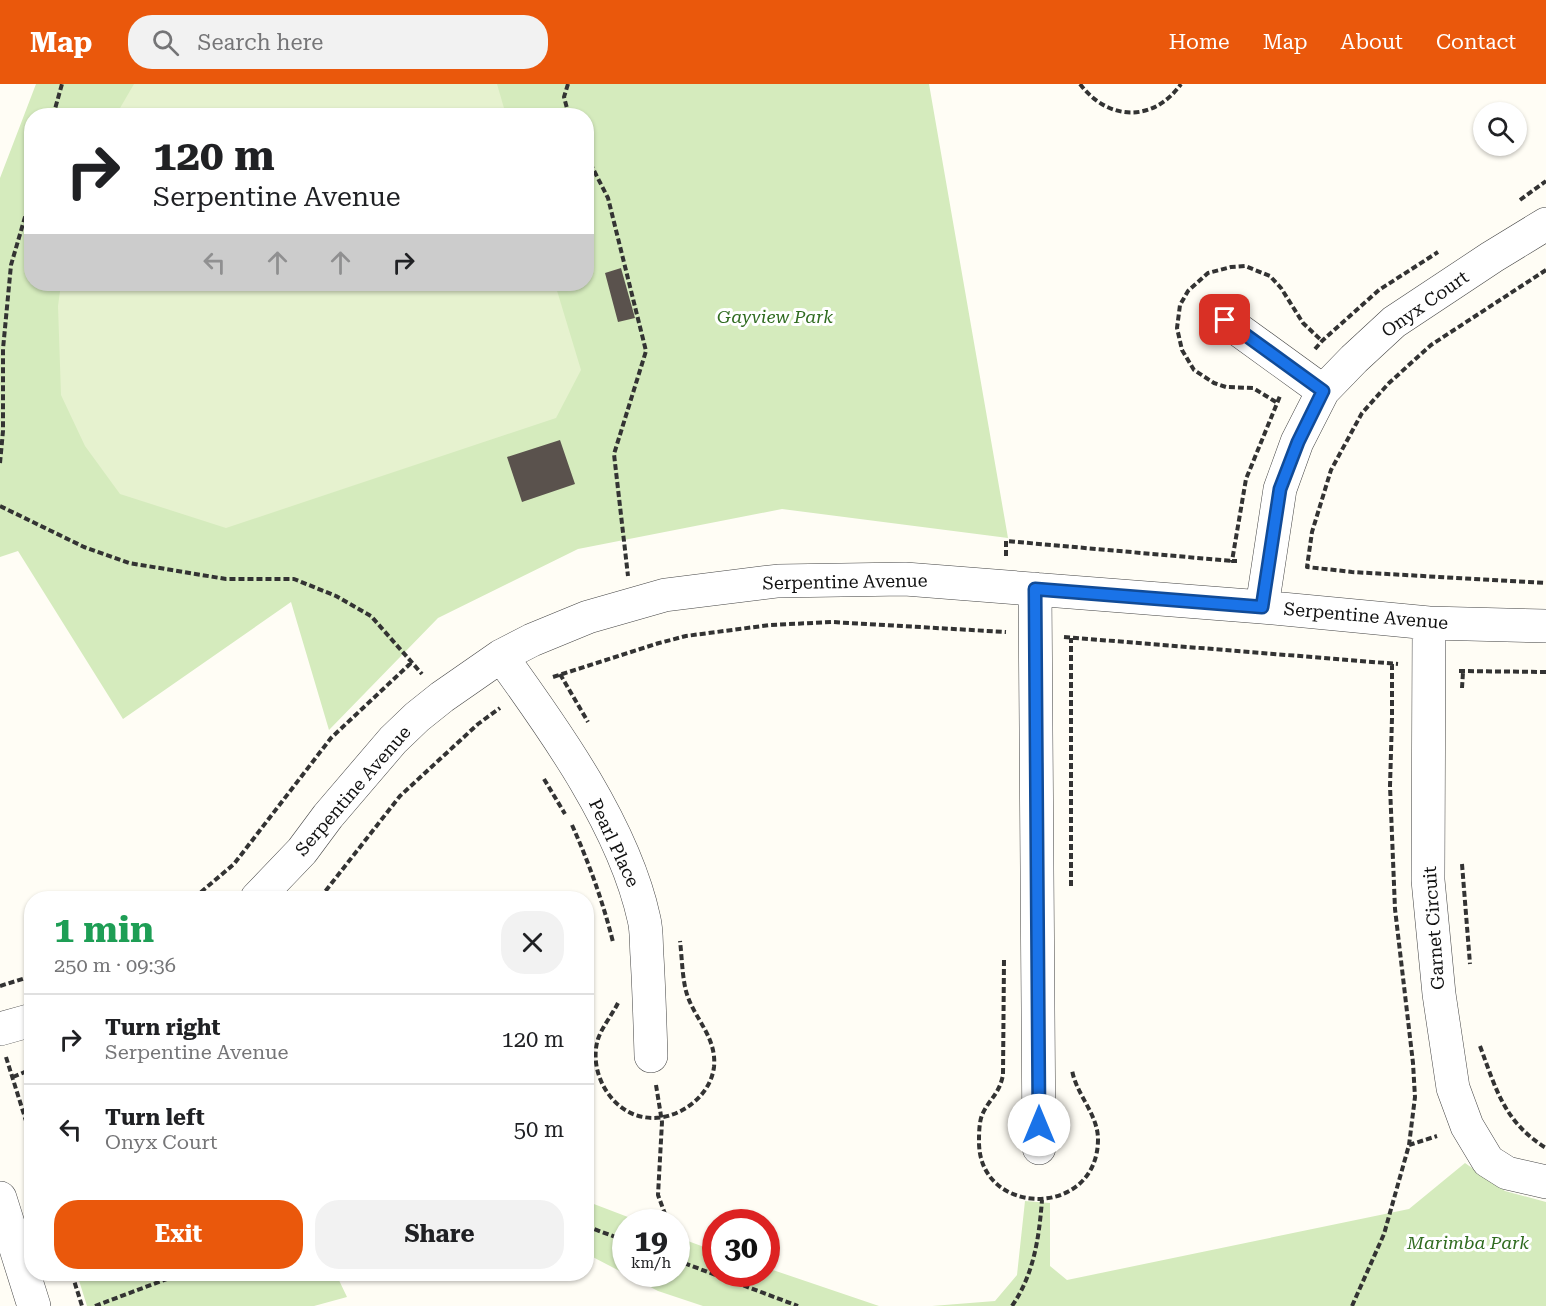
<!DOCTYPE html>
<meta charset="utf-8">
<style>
body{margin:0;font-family:"Roboto Serif",serif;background:#f2f2f2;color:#202124;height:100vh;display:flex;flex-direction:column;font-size:22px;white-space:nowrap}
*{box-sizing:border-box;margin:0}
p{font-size:20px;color:#757577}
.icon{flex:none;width:33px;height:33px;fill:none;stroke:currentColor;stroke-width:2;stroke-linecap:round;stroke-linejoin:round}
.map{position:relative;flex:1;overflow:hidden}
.details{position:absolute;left:24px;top:807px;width:570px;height:390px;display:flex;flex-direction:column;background:#fff;border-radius:24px;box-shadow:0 2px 4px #0004}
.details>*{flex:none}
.top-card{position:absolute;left:24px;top:24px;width:570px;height:183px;border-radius:24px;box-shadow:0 2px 4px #0004;background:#fff;color:#202124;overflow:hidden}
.fabs{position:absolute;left:1473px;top:18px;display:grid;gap:12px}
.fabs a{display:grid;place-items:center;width:54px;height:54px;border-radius:50%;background:#fff;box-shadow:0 2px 4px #0004;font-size:30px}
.speed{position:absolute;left:612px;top:1125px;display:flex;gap:12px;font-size:30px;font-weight:700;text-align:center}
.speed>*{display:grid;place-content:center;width:78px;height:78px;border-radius:50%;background:#fff;box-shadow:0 2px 4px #0004;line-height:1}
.speed small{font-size:15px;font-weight:400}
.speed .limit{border:9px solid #d22;background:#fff;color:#111}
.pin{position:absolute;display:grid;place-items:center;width:51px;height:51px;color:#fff;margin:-26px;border-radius:12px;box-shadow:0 3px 9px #0006}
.me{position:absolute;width:66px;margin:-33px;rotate:0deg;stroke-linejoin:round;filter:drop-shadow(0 0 4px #0008)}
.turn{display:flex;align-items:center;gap:21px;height:126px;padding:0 30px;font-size:27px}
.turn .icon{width:78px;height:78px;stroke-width:2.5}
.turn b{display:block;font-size:42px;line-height:51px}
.lanes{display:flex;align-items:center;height:57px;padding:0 30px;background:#0003;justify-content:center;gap:30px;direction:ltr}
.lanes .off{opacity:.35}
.round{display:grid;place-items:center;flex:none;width:63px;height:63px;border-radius:24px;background:#f2f2f2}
.summary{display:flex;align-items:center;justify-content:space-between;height:102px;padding:0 30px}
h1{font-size:36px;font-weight:700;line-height:45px;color:#1e9e55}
.cta{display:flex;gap:12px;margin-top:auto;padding:12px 30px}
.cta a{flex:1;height:69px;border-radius:24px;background:#ea580c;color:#fff;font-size:24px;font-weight:700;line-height:69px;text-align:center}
.cta a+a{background:#f2f2f2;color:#202124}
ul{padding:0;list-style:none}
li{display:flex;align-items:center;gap:18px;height:90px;padding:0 30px;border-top:2px solid #e0e0e0}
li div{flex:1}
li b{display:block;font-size:22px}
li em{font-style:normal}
header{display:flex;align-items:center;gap:36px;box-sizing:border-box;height:84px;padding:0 30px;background:#ea580c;color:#fff}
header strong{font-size:28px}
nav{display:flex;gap:33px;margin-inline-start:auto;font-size:21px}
.search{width:420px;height:54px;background:#f2f2f2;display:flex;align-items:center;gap:15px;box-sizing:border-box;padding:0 21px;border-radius:24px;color:#757577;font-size:22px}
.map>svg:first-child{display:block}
.green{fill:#d5ebbd;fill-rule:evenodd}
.pitch{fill:#e6f2cf}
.building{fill:#5a524d}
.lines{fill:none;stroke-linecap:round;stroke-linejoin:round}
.minor-casing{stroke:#444;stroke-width:34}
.path{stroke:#333;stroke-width:4;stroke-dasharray:6 3;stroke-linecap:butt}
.minor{stroke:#fff;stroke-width:33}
.route-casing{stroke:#114b97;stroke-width:15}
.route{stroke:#1a73e8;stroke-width:10}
.labels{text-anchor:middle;stroke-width:6;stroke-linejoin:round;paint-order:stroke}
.street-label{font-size:18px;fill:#111;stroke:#fff}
.park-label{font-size:18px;font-style:italic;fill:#2f6b1f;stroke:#fff}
</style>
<header>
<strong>Map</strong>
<div class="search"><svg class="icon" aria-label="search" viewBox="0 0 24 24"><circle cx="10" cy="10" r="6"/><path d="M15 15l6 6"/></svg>Search here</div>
<nav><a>Home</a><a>Map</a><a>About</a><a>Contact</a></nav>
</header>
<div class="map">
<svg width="1546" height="1222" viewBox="0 0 1546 1222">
<rect width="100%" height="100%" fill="#fffdf5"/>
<path class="green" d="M36 0H929L1008 454 782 425 578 465 438 534 329 646 291 518 123 635 18 467 0 473V94ZM32 32H586V200H32Z
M1465 1079 1505 1107 1546 1118V1222H932L995 1217 1017 1191 1025 1117 1050 1119V1182L1067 1196 1409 1125Z
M586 1117 641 1138H626V1190H676L677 1153 715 1167 716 1190H766L767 1184 879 1222H703L658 1207 587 1170Z
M77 1190H336L347 1213 314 1222H87Z"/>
<path class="pitch" d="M134 0H497L506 31H116Z
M61 200H555L581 286 556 334 226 444 120 410 85 362 61 311 58 222Z"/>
<path class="building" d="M621 184 635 234 618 238 605 189Z
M560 356 575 400 522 418 507 373Z"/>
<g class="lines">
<defs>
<path id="minor" d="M1225 236 1323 307
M1035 505 1039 1064
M1262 523 1280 405 1297 358 1323 307 1354 275 1394 238 1492 173 1546 140
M1429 539 1428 796 1439 910 1453 1004 1467 1042 1488 1077 1507 1089 1546 1098
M501 572C556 648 624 743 644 835 647 847 646 860 647 872 649 905 650 939 651 972
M257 814 302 767 328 732 393 656 417 633 442 613 501 572 532 556 588 533 665 511 778 497 905 495 1262 523 1429 539 1546 542
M0 945 32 936
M0 1114 34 1222"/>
</defs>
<use href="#minor" class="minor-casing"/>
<path class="path" d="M568 0 564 13 569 32
M1080 0C1108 37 1153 39 1181 0
M53 32 62 0
M586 71 608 114 646 267 614 370 628 492
M1520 116 1546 97
M1546 186 1431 261 1389 299 1362 329 1331 386 1312 448 1307 483 1352 488 1546 499
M1315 265 1322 257 1379 206 1438 168
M1276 318 1253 304 1226 303 1214 299 1194 286 1182 266 1177 244 1180 221 1188 207 1208 189 1231 183 1245 182 1270 192 1281 204 1303 239 1322 257
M0 379 3 347V265L11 181 32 109
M0 422 84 463 129 479 226 495H294L336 512 371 532 422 590
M1006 472V457L1232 477
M1237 477H1232L1246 395 1280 312
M1064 553 1398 580
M1392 580V634L1390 702 1395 825 1413 979 1415 1013 1409 1061
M1459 587 1546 588
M560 590 588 638
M553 593 659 559 686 552 770 541 832 538 1006 548
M1462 604 1463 588
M544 695 565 730
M572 741C589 779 603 818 613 858
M1462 780 1470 880
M1071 802V554
M194 814 234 780 331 654 412 578
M320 814 400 712 478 640 500 624
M1004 876 1003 991C999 1011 989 1015 982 1031 979 1039 979 1050 979 1058 979 1134 1099 1135 1098 1054 1097 1029 1076 1010 1072 986
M0 902 32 892
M618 919C612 931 602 943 598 955 588 987 610 1027 643 1033 674 1039 710 1015 714 983 717 952 693 934 686 907 682 891 682 873 680 857
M1480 962C1496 1005 1504 1038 1546 1064
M6 973 32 1056
M13 993 32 985
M656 1001 662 1038 658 1111 668 1138
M586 1142 626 1157
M676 1162 682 1177
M676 1176 798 1222
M72 1190 82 1222
M95 1222 180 1190
M1012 1222C1034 1190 1039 1154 1042 1116
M1352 1222 1384 1150 1409 1061 1437 1052"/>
<use href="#minor" class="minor"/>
</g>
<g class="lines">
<defs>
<path id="route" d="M1039 1041 1035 505 1262 523 1280 405 1298 358 1323 307 1225 236"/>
</defs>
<use href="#route" class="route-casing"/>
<use href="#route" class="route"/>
</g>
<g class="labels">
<g class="street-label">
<text transform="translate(1425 220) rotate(-35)" y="6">Onyx Court</text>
<text transform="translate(845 498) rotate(-1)" y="6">Serpentine Avenue</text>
<text transform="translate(1366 532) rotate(5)" y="6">Serpentine Avenue</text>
<text transform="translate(353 707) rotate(-49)" y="6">Serpentine Avenue</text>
<text transform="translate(614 759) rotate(65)" y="6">Pearl Place</text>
<text transform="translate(1434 844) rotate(-94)" y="6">Garnet Circuit</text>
</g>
<g class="park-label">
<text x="775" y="239">Gayview Park</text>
<text x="1468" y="1165">Marimba Park</text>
</g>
</g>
</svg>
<div class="fabs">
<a><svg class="icon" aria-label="search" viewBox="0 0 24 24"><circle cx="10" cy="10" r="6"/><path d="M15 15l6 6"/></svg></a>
</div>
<div class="speed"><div>19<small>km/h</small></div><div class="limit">30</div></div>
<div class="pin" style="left:1225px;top:236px;background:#d93025"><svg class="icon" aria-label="arrive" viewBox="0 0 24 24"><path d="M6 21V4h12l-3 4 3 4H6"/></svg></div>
<svg class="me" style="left:1039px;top:1041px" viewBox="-20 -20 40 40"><circle r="19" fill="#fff"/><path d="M0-13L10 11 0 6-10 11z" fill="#1a73e8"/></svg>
<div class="top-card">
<div class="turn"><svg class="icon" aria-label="right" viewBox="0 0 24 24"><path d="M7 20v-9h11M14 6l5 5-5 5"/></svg><div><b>120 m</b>Serpentine Avenue</div></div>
<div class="lanes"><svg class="icon off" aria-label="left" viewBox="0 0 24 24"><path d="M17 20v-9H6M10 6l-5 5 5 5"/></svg><svg class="icon off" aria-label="ahead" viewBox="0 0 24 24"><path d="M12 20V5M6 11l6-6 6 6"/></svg><svg class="icon off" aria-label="ahead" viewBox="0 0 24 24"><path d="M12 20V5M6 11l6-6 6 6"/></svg><svg class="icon" aria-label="right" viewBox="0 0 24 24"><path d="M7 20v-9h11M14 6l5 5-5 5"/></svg></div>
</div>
<section class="details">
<div class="summary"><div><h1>1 min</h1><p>250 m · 09:36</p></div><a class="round"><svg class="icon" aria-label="close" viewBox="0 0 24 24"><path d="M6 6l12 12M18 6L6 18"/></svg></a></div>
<ul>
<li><svg class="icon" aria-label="right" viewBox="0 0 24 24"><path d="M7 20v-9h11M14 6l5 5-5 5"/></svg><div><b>Turn right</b><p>Serpentine Avenue</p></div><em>120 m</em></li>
<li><svg class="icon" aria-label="left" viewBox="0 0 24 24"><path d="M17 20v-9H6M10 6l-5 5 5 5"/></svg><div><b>Turn left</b><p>Onyx Court</p></div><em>50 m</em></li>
</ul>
<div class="cta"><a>Exit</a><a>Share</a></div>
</section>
</div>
